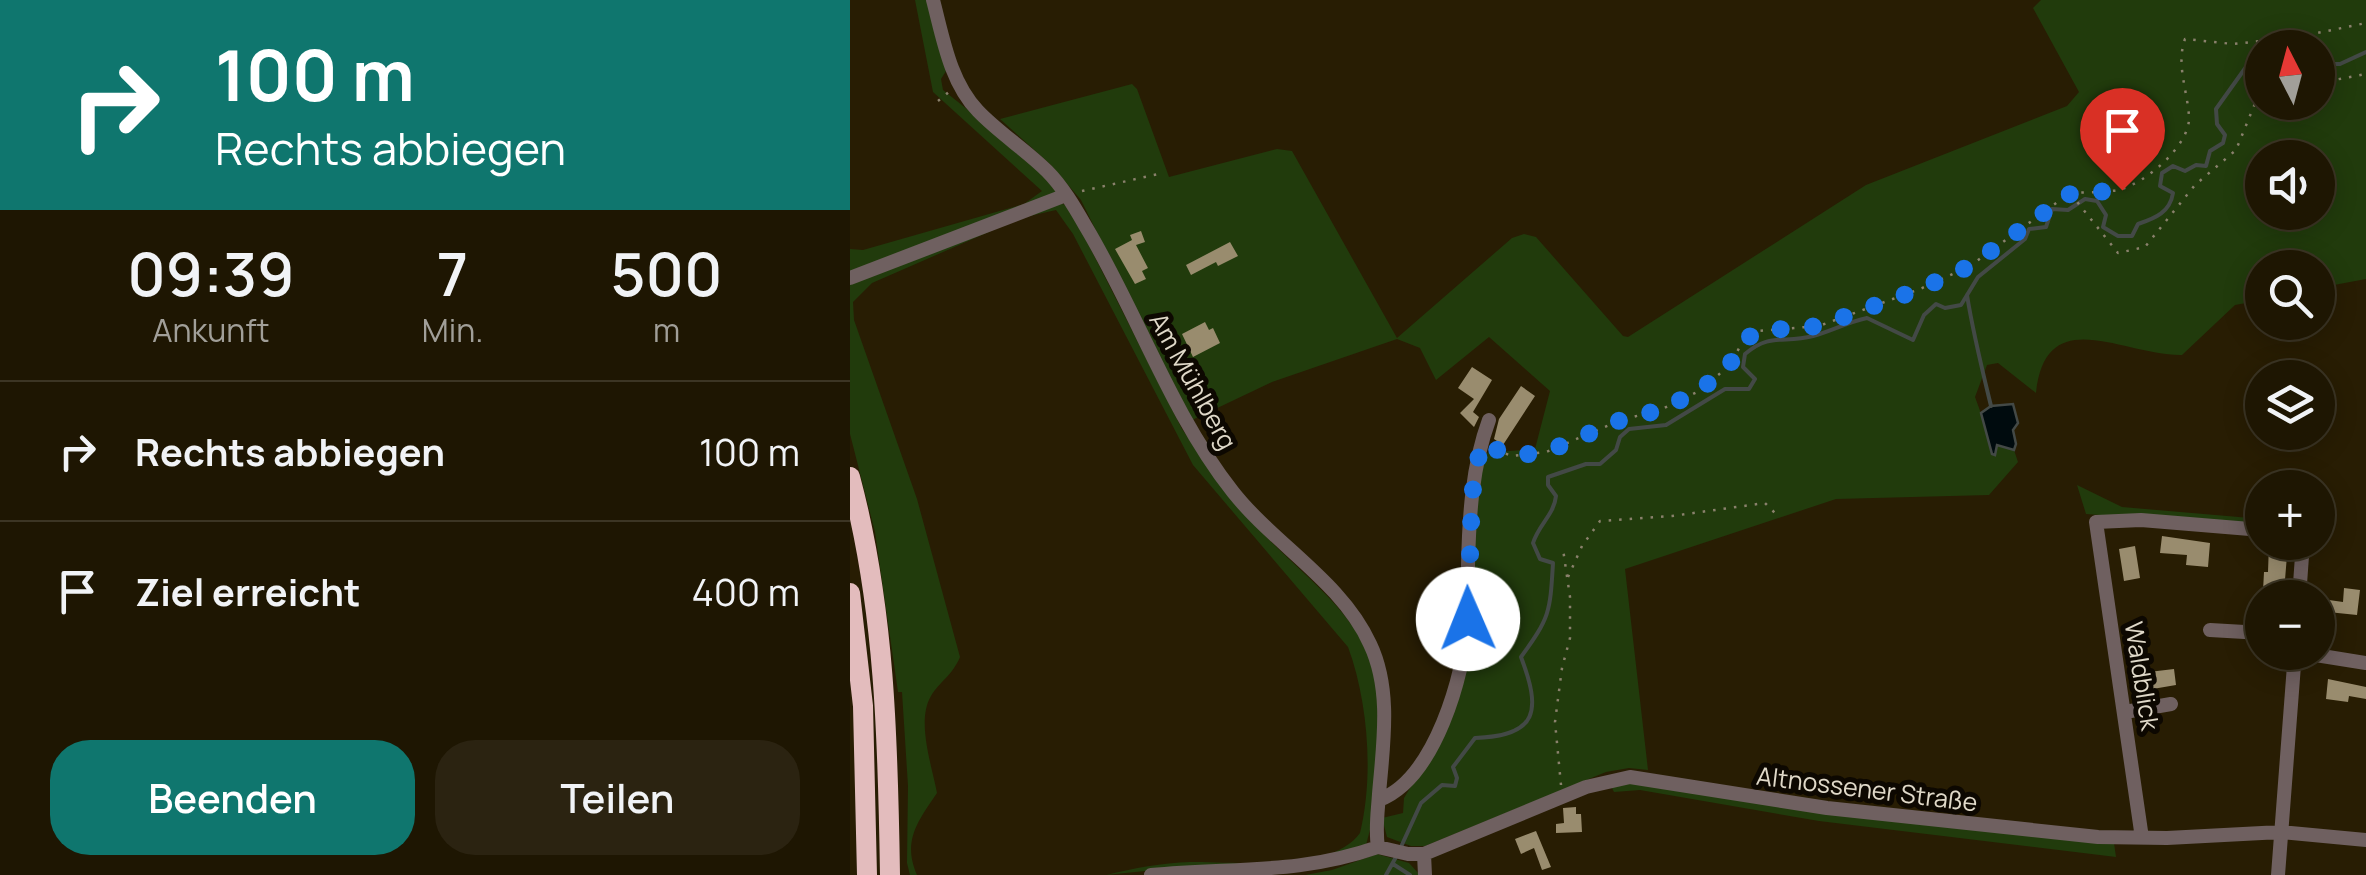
<!DOCTYPE html>
<html lang="de">
<meta charset="utf-8">
<style>
body{margin:0;font-family:Manrope,sans-serif;background:#2b2311;color:#f1f3f6;height:100vh;display:flex;flex-direction:column;font-size:38px;white-space:nowrap}
*{box-sizing:border-box;margin:0}
p{font-size:32px;color:#a19f99}
.icon{flex:none;width:55px;height:55px;fill:none;stroke:currentColor;stroke-width:2;stroke-linecap:round;stroke-linejoin:round}
.map{position:relative;flex:1;overflow:hidden}
.details{display:flex;flex-direction:column;background:#1e1602;width:850px}
.details>*{flex:none}
.top-card{background:#0f766e;color:#fff;overflow:hidden}
.needle{width:65px;rotate:354deg}
.controls{position:absolute;left:1395px;top:30px;display:grid;gap:20px}
.controls a{display:grid;place-items:center;width:90px;height:90px;border-radius:50%;background:#1e1602;box-shadow:0 5px 25px #0003,0 0 0 2px #3c3524;font-size:50px}
.pin{position:absolute;display:grid;place-items:center;width:85px;height:85px;color:#fff;margin:-102px -42px;border-radius:50% 50% 50% 0;rotate:-45deg;box-shadow:0 0 10px #0007}
.pin .icon{rotate:45deg}
.me{position:absolute;width:110px;margin:-55px;rotate:359deg;stroke-linejoin:round;filter:drop-shadow(0 0 8px #0008)}
.turn{display:flex;align-items:center;gap:35px;height:210px;padding:0 50px;font-size:45px}
.turn .icon{width:130px;height:130px;stroke-width:2.5}
.turn b{display:block;font-size:70px;line-height:85px}
.eta{display:flex;justify-content:space-evenly;align-items:center;height:170px;text-align:center}
.eta b{font-size:60px;font-weight:600;line-height:70px}
.cta{display:flex;gap:20px;margin-top:auto;padding:20px 50px}
.cta a{flex:1;height:115px;border-radius:40px;background:#0f766e;color:#fff;font-size:40px;font-weight:600;line-height:115px;text-align:center}
.cta a+a{background:#2b2311;color:#f1f3f6}
ul{padding:0;list-style:none}
li{display:flex;align-items:center;gap:30px;height:140px;padding:0 50px;border-top:2px solid #3c3524}
li div{flex:1}
li b{display:block;font-size:38px}
li em{font-style:normal}
main{display:flex;flex:1;min-height:0}
.map>svg:first-child{display:block}
.green{fill:#213b0c;fill-rule:evenodd}
.water{fill:#000b0e;stroke:#434946;stroke-width:2.5}
.lines{fill:none;stroke-linecap:round;stroke-linejoin:round}
.stream{stroke:#434946;stroke-width:4}
.building{fill:#998c6e}
.path{stroke:#8a816c;stroke-width:2.5;stroke-dasharray:2.5 8;stroke-linecap:butt}
.minor{stroke:#6f6060;stroke-width:14}
.highway{stroke:#e3bcbd;stroke-width:20}
.route{stroke:#1a73e8;stroke-width:18;stroke-dasharray:0 32.4}
.labels{text-anchor:middle;stroke-width:10;stroke-linejoin:round;paint-order:stroke}
.street-label{font-size:25px;fill:#e0d9c9;stroke:#0d0801}
</style>
<main>
<section class="details">
<div class="top-card">
<div class="turn"><svg class="icon" aria-label="right" viewBox="0 0 24 24"><path d="M7 20v-9h11M14 6l5 5-5 5"/></svg><div><b>100 m</b>Rechts abbiegen</div></div>
</div>
<div class="eta">
<div><b>09:39</b><p>Ankunft</p></div>
<div><b>7</b><p>Min.</p></div>
<div><b>500</b><p>m</p></div>
</div>
<ul>
<li><svg class="icon" aria-label="right" viewBox="0 0 24 24"><path d="M7 20v-9h11M14 6l5 5-5 5"/></svg><div><b>Rechts abbiegen</b></div><em>100 m</em></li>
<li><svg class="icon" aria-label="arrive" viewBox="0 0 24 24"><path d="M6 21V4h12l-3 4 3 4H6"/></svg><div><b>Ziel erreicht</b></div><em>400 m</em></li>
</ul>
<div class="cta"><a>Beenden</a><a>Teilen</a></div>
</section>
<div class="map">
<svg width="1516" height="875" viewBox="0 0 1516 875">
<rect width="100%" height="100%" fill="#281d03"/>
<path class="green" d="M65 0H78L96 71 91 79 93 90 177 157 206 191 204 196 0 274V249L13 250 174 204 192 191 83 92Z
M1191 0H1516V279L1468 288V268H1412V300L1385 305 1332 355C1273 356 1196 301 1186 393L1148 363 1137 365 1125 397 1140 438 1142 454 1146 445 1164 450 1168 462 1139 495 986 499 775 569 798 770 779 768 756 772 575 846H561L537 837 532 818 553 813 554 798 598 725 618 658 625 620 623 567 627 493 634 453 685 449 700 391 639 337 586 380 570 348 547 339 422 382 340 421 231 200 200 164 150 119 282 84 287 89 319 177 427 149 442 151 547 338 662 238 674 234 686 237 773 336 778 337 1016 185 1217 106 1229 92 1183 8ZM1412 48H1468V102H1412ZM1412 158H1468V212H1412Z
M205 202 216 205 226 220 332 429C355 463 380 496 407 527 450 575 513 613 527 681 535 720 524 785 521 826L516 845 461 863 305 870 256 875C284 868 312 863 340 862 385 861 481 874 510 833 524 776 518 701 498 647L343 465 223 234 206 210 171 218 22 283 3 302 4 320 67 499 110 657C102 676 90 681 81 696 66 721 82 766 87 793 68 821 52 841 67 875H60L57 863 58 786 52 692H48L25 532 0 434V282Z
M1227 485 1272 507 1412 519V527L1236 514Z
M775 782 1264 843 1266 857 969 821 790 790 764 792 761 786Z
M527 854 559 863 570 875H455L482 870Z"/>
<path class="water" d="M1163 404 1168 423 1163 430 1166 444 1164 450 1147 445 1145 455 1142 454 1131 413 1141 406Z"/>
<g class="lines">
<path class="stream" d="M1468 64H1490L1516 52
M1117 295C1123 333 1132 369 1141 406
M550 849 571 803 592 785 605 786 607 778 603 767 625 738C689 736 691 710 671 657 700 617 700 613 703 563L690 559 683 543C689 524 704 515 706 496L698 485V477L736 464H750L766 450 770 437 779 429 816 425 875 389H899L905 379 893 367 895 354C921 332 934 344 963 336 981 331 998 322 1017 318L1063 340 1074 315 1086 304 1095 308 1111 305 1128 277 1175 239 1179 229 1196 227 1202 209 1218 210 1235 199 1247 201 1256 215 1253 227 1268 236H1282L1288 224C1306 218 1320 212 1323 193L1310 186 1312 173 1323 166 1335 171 1346 165 1356 166 1360 151 1373 143 1375 135 1367 124 1366 109 1401 60 1412 61
M543 864 560 875
M536 875 546 857"/>
</g>
<path class="building" d="M291 231 295 242 286 245 298 268 292 271 296 279 285 284 265 249 282 240 280 235Z
M380 242 388 256 368 266 366 262 341 275 336 265Z
M355 322 359 330 363 328 370 343 343 357 332 334Z
M622 367 642 380 623 412 629 417 624 427 610 413 624 399 608 388Z
M671 386 685 396 653 445 644 439 649 419Z
M1312 536 1360 543 1358 567 1336 565 1337 555 1310 553Z
M1419 543H1438L1434 592 1413 591 1414 572H1418Z
M1285 546 1290 578 1274 581 1269 549Z
M1494 588 1510 590 1507 615 1478 612 1479 600 1493 602Z
M1324 669 1326 685 1285 692 1284 686 1281 687 1279 676 1282 674Z
M1478 679 1516 687V699L1499 696 1498 702 1476 699Z
M726 807V814H731L732 832 706 833V824L714 823 713 808Z
M686 831 701 867 692 870 684 848 671 854 665 839Z"/>
<g class="lines">
<path class="path" d="M1468 83 1516 74
M88 101 100 91
M232 191 313 173
M1221 193C1236 192 1253 193 1268 190 1295 184 1341 145 1339 116 1337 89 1326 64 1335 39L1383 44 1448 37 1516 23
M646 450 662 456 696 452 771 420 810 410 849 391 879 366 892 343 908 331 969 326 1070 289 1120 266 1220 193 1268 253 1295 247 1345 185 1386 150 1406 101 1412 98
M718 577 732 546 750 521 822 516 915 503 929 517
M711 785 705 722 712 668 720 638V597L713 549"/>
<path class="minor" d="M83 0C93 38 100 82 128 111 149 133 176 150 197 171 213 187 225 208 236 227 288 314 320 412 383 492 425 545 492 582 520 644 542 690 533 745 529 794 528 811 525 829 528 847
M0 278 216 195
M1449 598 1453 542
M1360 630 1412 633
M1447 652 1516 663
M1275 712 1321 704
M529 800C585 779 614 675 618 620 620 602 618 584 618 566 619 517 622 466 639 420
M1292 838 1246 522 1291 520 1412 530
M528 847 558 854H574L736 787 780 777 977 808 1248 837 1317 838 1431 832 1516 840
M574 854 575 875
M301 875C385 867 448 875 528 847
M1428 875 1445 652"/>
<path class="highway" d="M0 477C35 607 38 742 40 875
M0 593 13 706 17 875"/>
</g>
<g class="lines">
<path class="route" d="M618 619 622 495 631 443 662 456 696 452 771 420 810 410 849 391 879 366 892 342 908 331 969 326 1070 289 1120 266 1220 194 1272 190"/>
</g>
<g class="labels">
<g class="street-label">
<text transform="translate(343 381) rotate(61)" y="9">Am Mühlberg</text>
<text transform="translate(1292 676) rotate(81)" y="9">Waldblick</text>
<text transform="translate(1017 789) rotate(7)" y="9">Altnossener Straße</text>
</g>
</g>
</svg>
<div class="controls">
<a><svg class="needle" viewBox="-14 -14 28 28"><path d="M0-13l5 13h-10z" fill="#e53935"/><path d="M0 13l5-13h-10z" fill="#a19f99"/></svg></a>
<a><svg class="icon" aria-label="sound" viewBox="0 0 24 24"><path d="M4 9h4l5-4v14l-5-4H4zM17 9q2 3 0 6"/></svg></a>
<a><svg class="icon" aria-label="search" viewBox="0 0 24 24"><circle cx="10" cy="10" r="6"/><path d="M15 15l6 6"/></svg></a>
<a><svg class="icon" aria-label="layers" viewBox="0 0 24 24"><path d="M12 4l9 5-9 5-9-5zM3 14l9 5 9-5"/></svg></a>
<a>+</a>
<a>−</a>
</div>
<div class="pin" style="left:1272px;top:190px;background:#d93025"><svg class="icon" aria-label="arrive" viewBox="0 0 24 24"><path d="M6 21V4h12l-3 4 3 4H6"/></svg></div>
<svg class="me" style="left:618px;top:619px" viewBox="-20 -20 40 40"><circle r="19" fill="#fff"/><path d="M0-13L10 11 0 6-10 11z" fill="#1a73e8"/></svg>
</div>
</main>
